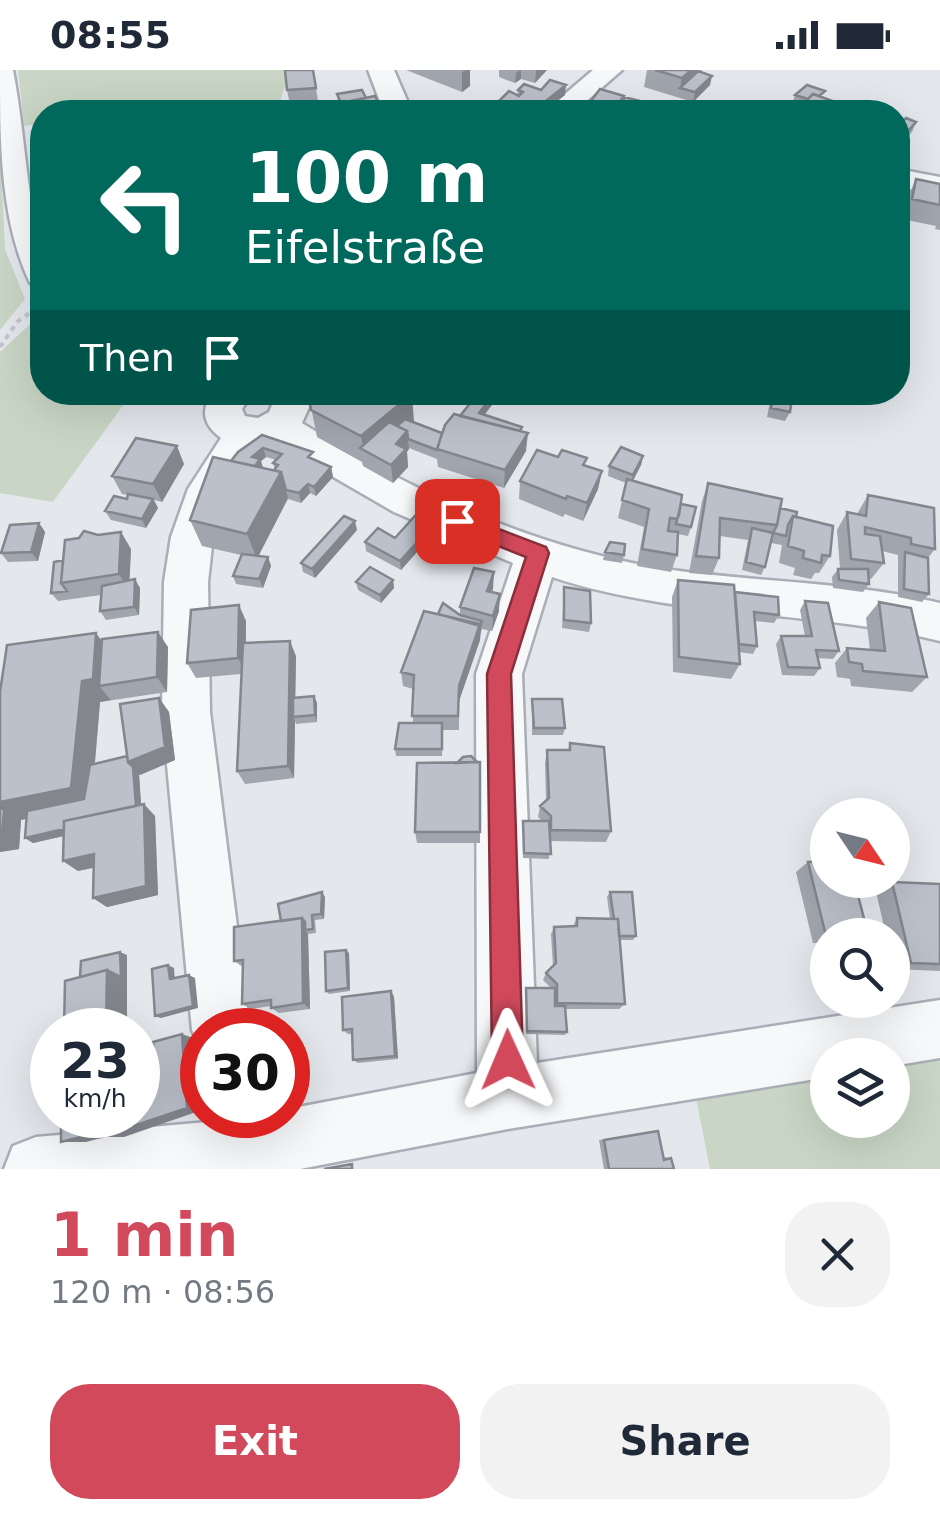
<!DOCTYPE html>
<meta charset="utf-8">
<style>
body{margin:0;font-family:"DejaVu Sans",sans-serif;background:#f2f2f3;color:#1f2937;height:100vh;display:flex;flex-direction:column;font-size:38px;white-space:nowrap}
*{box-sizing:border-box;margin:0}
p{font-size:32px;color:#747a83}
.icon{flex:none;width:55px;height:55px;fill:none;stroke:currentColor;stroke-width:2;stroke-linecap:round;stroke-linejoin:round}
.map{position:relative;height:1099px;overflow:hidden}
.side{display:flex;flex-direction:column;background:#fff;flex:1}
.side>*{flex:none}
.hud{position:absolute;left:30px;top:30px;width:880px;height:305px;border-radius:40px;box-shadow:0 10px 40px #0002;background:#00695c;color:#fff;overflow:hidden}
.needle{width:65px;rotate:125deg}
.tools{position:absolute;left:810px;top:728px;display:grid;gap:20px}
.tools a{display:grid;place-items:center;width:100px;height:100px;border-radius:50%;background:#fff;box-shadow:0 10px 40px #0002;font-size:50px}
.speed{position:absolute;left:30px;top:938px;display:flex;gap:20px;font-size:50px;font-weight:700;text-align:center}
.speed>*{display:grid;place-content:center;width:130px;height:130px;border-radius:50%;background:#fff;box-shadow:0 10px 40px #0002;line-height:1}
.speed small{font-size:25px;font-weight:400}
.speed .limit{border:15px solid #d22;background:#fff;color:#111}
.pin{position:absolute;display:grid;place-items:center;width:85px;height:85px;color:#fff;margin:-42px;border-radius:20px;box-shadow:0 5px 15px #0006}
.me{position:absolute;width:110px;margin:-55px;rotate:359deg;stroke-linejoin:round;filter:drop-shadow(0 0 8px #0008)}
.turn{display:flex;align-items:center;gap:35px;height:210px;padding:0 50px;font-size:45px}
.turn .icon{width:130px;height:130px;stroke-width:2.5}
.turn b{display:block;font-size:70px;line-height:85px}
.then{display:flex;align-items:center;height:95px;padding:0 50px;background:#0003;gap:20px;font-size:38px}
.round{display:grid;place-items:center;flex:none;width:105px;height:105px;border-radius:40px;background:#f2f2f3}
.headline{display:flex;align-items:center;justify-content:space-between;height:170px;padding:0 50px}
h1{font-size:60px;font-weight:700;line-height:75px;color:#d1495b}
.button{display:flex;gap:20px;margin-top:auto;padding:20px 50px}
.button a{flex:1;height:115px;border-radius:40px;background:#d1495b;color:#fff;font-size:40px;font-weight:700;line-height:115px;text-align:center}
.button a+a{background:#f2f2f3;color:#1f2937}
.status{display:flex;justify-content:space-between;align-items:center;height:70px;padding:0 50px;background:#fff;direction:ltr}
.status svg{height:28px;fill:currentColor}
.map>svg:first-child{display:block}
.green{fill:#c9d6c5}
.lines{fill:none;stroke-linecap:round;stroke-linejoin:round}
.minor-casing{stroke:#a9aeb7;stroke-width:5}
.path{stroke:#c2c5cb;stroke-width:4;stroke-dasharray:5 5;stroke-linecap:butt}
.minor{fill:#f7f8fa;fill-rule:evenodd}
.wall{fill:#a1a5ae;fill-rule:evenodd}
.shaded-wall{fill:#83868d}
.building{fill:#bbc0ca;stroke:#83868d;stroke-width:2.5}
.route{fill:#d1495b;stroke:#882f3b;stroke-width:2.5}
</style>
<div class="status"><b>08:55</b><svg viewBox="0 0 49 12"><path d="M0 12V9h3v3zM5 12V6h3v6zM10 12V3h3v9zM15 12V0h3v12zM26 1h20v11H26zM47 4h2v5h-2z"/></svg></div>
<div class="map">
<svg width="940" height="1099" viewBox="0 0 940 1099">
<rect width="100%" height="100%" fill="#e4e7ec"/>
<path class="green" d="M18 0H298L285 16 277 40 213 42 157 33 102 42H42V53L24 56Z
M0 77 5 179 25 229 0 260Z
M40 245 42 322 132 323 53 432 0 423V282Z
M940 981V1099H710L695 1023 827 1000 828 1050H892L893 988Z"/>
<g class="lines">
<defs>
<path id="minor" d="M0 0H13C21 41 24 83 30 124 35 157 44 184 42 216L30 213C0 150 0 72 0 0Z
M368 0H394L412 42H384Z
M593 0H622L574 42H544Z
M898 99 940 107V125L898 117Z
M213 322H253L242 339 245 346 258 348 269 342 272 335 267 322H304L310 335 302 353C409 420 528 475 653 497 748 513 845 510 940 533V571C812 539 678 549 552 507L522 604 537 993 940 930V988L892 996V985H828V1007L508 1059 300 1099H4L13 1076 36 1067 288 1045V1039L477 1003 476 604 513 493 394 442 273 372 256 376 227 422 213 467 208 512 210 642 250 960H202V982L192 960 162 642 164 512 171 467 188 419 221 368C203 355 200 340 213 322Z"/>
</defs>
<use href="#minor" class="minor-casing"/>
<path class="path" d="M0 277 17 252 42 234"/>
<use href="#minor" class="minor"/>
</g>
<path class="wall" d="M313 0 319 37 291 40 287 20Z
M406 0H470V16L462 22Z
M499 0H547L535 13 521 9 515 13 499 7Z
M647 0H702L700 2 710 15 693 32 644 17Z
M600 19 639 41 637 42H586L587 36Z
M518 20H541L565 25 543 42H494V36L517 25Z
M337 24 366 28 383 42H342L338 34Z
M795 25 823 27 838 42H797L799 37 792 35Z
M916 52 912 62 905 70 898 67 899 56Z
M916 109 940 114V160L935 159 936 156 902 149 907 129Z
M308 322 414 352 442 363 460 346 485 345 521 361 526 381 504 418 438 397 437 389 409 378 407 382 408 397 393 413 363 396 362 392 317 367Z
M772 322H793L790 342 785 351 767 347Z
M262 365 331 397 333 407 316 426 310 423 301 433 288 429 258 486 268 487 271 496 263 518 236 514 233 506 241 485 202 476 190 450 231 391ZM266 387 276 390 273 393 275 399 274 400 263 398 261 391Z
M643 386 641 395 633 411 681 434 691 457 688 466 678 464 677 485 671 502 637 496 644 457 618 448 626 413 608 406 609 396Z
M184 394 162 432 154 430 158 438 146 458 111 450 105 441 127 429 128 425 122 424 112 406Z
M585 396 602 401 598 419 583 451 565 444 563 447 519 429 520 411Z
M708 413 780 438 796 447 830 486 819 503H815L811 509 793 505 795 498 779 493 782 475 771 473 765 497 761 505 742 500 748 470 720 466 719 488 712 505 689 503 702 431Z
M868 425 935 479 928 488 929 524 922 532 898 527V485L882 481 884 493 871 509H869V514L863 522 833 518 832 507 838 499H840L837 460 847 442 857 444Z
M39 453 45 462 38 491 8 492 1 483Z
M440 456 401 500 366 481 365 472 395 468Z
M357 460 315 508 303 502 301 493Z
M131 479 129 510 140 518 139 545 106 550 100 541 101 525 58 531 51 523 54 492Z
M605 482 624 485 622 493 603 490Z
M494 502 492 522 499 541 492 561 482 559 480 564V570L459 631V660H443L442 686H396L395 679 413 653V619L403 616 401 602 438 544 460 545V537Z
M393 510 394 518 381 533 358 520 356 512Z
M678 510 735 522 779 545 774 553 755 551 757 576 753 584 739 582 740 594 731 609 673 602 672 527Z
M564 517 591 553 589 562 562 558Z
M805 531 839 581 833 589 817 588 820 598 814 606 782 605 776 574 781 566H805L800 540Z
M879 532 927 607 912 622 851 616 850 609 837 607 835 593 847 578 870 580 866 548Z
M246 551V573L296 586 295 628 314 626 317 633V652L296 654 295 651 294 708 245 714 237 701 241 604 196 608 187 593Z
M102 570 168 577 167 622 100 632 95 694 127 686 159 628 169 642 175 690 140 705 139 704 141 734 155 746 158 825 107 837 93 828 94 797 78 801 63 791 64 766 33 773 25 768 26 748 21 750 19 779 0 782V622Z
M532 629 565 658 563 665H532Z
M570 673 611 761 606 772 550 771 549 789 523 788V751H542L538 747 540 736 546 730 545 693 547 680H568Z
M477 692H480V773H417L415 762Z
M808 792 868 864 828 865V873H813L796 802Z
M892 812 940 814V901L894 899 892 865H886L876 822Z
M610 822 636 866 633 870H620L625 934 619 939H565L567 962 565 965 526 964V918H551L543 910 546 903 553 897 551 864 554 857 573 856 577 848 610 849 607 827Z
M325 827 324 849 315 850 316 863 308 864 310 939 279 943 271 938V936L251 939 242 934 243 897 234 891 281 851Z
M349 883 350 921 329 924 326 921Z
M391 921 394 927 398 989 358 993 353 990 352 964H348L343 960Z
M658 1061 663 1087 671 1088 674 1099H604L599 1070Z"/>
<path class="shaded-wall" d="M466 0H470V16L462 22V2Z
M520 0H521V9L515 13 516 3Z
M536 0H547L535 13Z
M691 0H697L694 13 680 18 682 8Z
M712 6 710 15 693 32 695 22Z
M566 15 565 25 543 42H536L537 38Z
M624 26 622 42H611L612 41Z
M351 31 352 41 342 42 341 33Z
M640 31 639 41 632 42V41Z
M527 34 526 42H515Z
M495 322H502L479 352V343Z
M412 324 414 352 364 380 361 366Z
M407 361 409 379 407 382 408 397 393 413 391 395 396 374Z
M528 363 526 381 504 418 505 400Z
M177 376 184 394 162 432 153 414Z
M263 378 266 387 261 391 263 399 249 419 252 387Z
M643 386 641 395 631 414 633 405Z
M331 397 333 407 316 426 314 417Z
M602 401 598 419 583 451 587 433Z
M281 402 288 428 257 489 247 464Z
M308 414 310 423 301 433 299 423Z
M153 429 158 438 146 458 142 449Z
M440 447V456L401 500 400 491Z
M355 451 357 460 315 508 312 499Z
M39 453 45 462 38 491 31 482Z
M121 462 131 479 129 521 119 504Z
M268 487 271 496 263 518 259 509Z
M494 502 493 519 486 538 487 521Z
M135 509 140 518 139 545 134 537Z
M393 510 394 518 381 533 380 525Z
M500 524 499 541 492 561 493 546Z
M239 535 246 551 245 603 238 588Z
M482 551 480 570 459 631V660V616Z
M158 562 168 577 167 622 157 607Z
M96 563 113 586 99 616 111 630 100 632 91 735 21 750 19 779 0 782V732L82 611Z
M290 571 296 586 295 647H293L295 651 294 708 288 696Z
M314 626 317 633V652L315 645Z
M159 628 169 642 175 690 140 705 139 704 142 748 33 773 25 768 136 742 128 692Z
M144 734 155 746 158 825 107 837 93 828Z
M94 784 107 795 78 801 63 791Z
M322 822 325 827 324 849 321 844Z
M302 848 308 856 305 860 308 864 310 939 303 933Z
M346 880 349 883 350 921 348 918Z
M120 882 127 885V960H106L107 900Z
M168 895 174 898 175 912 170 909Z
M189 905 195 908 198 938 161 948 155 946Z
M391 921 394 927 398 989 395 986Z
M182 964 199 970 202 1040 124 1067H105L86 1072H61L101 1062H115Z"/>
<path class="building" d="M285 0H313L316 18 287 20Z
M655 0H691L682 8Z
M698 1 712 6 695 22 680 18Z
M550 10 566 15 537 38 527 34 515 42H510L494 36 509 21 519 26 523 22 518 20 524 14 541 20Z
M807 15 825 21 819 26 813 24 808 29 795 25Z
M600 19 624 26 612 41 587 36Z
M362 20 366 28 341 33 337 24Z
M813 24 841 34 832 42H812L798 38Z
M375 26 383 42H357L351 31Z
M624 27 640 31 632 41 623 37Z
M679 32 714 34 715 38 739 42H676Z
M870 35 892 42H863Z
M906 48 916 52 909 60 899 56Z
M916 109 940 114V135L912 129Z
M308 322H408L412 324 361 366 311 340Z
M479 322H495L479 343 522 357 520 361 460 346Z
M774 322H793L790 342 771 338Z
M454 344 528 363 505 400 437 379 445 355Z
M405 349 442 363 437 380 408 369 407 361 397 356Z
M389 352 407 361 396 374 406 379 391 395 360 378Z
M262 365 313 382 308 387 331 397 314 417 308 414 299 423 286 420 281 402 274 400 278 395 273 393 282 384 263 378 252 387 260 389 255 396 231 391 238 382Z
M136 368 177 376 153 414 112 406Z
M621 377 643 386 633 405 609 396Z
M537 380 558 387 562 380 587 388 583 395 602 401 587 433 567 426 566 429 520 411Z
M213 387 281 402 247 464 190 450Z
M627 409 682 425 679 445 677 449 670 448 668 461 678 462 677 485 642 479 649 439 622 430Z
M708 413 782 429 777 455 720 448 719 488 696 486Z
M128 424 153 429 142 449 105 441 114 426 127 429Z
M868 425 934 438 935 479 911 474V468L865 457V464L880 466 884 493 851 489 847 442 866 446Z
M681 434 696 437 691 457 676 454Z
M422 438 440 447 400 491 365 472 378 458 395 468Z
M780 438 797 442 796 447 793 446 788 455 786 466 773 463 777 455Z
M344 446 355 451 312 499 301 493Z
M793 446 833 456 830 486 822 485 821 493 803 488 804 481 788 476Z
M39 453 31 482 1 483 10 455Z
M752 458 773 463 765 497 746 492Z
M84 461 98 465 121 462 119 504 61 513 65 470 79 468Z
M610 472 625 474 624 485 605 482Z
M905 482 928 488 929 524 904 519Z
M242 484 268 487 259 509 233 506Z
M63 490 61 513 67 521 51 523 54 492Z
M370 497 393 510 380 525 356 512Z
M474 498 494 502 487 521 500 524 493 546 460 537Z
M838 499H868L869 514 839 510Z
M135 509 134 537 100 541 102 516Z
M678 510 734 515 740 594 679 587Z
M564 517 590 521 591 553 564 550Z
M735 522 778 527 779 545 754 542 757 576 739 574Z
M805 531 828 533 839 581 816 580 820 598 788 597 781 566H812Z
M879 532 911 538 927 607 863 601 862 594 849 592 847 578 885 581Z
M443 533 460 545 482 551 480 556 438 544Z
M239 535 238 588 187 593 191 540Z
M424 541 480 554 459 616 458 646H412L414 605 401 602Z
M158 562 157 607 99 616 102 569Z
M96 563 93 609 82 611 71 718 0 732V622L7 575Z
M290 571 288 696 237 701 243 573Z
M314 626 315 645 293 647V628Z
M159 628 165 677 128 692 120 634Z
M532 629H562L565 658H534Z
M399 653H442V679H395Z
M570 673 604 677 611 761 551 760V746L540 736 549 728 547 680H570Z
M127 686 128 692 133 697 136 736 64 751V759L25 768 27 741 84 729 90 695Z
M471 686 477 692 457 693 463 687Z
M480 692V762H415L417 693Z
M144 734 146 816 93 828 94 784 63 791 64 751Z
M4 738 2 768H0V739Z
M523 751H549L551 784 524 783Z
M828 791V810H854L868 864 826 866 808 792Z
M892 812 940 814V894L911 893Z
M322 822 321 844 312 845 313 859 305 860V852L302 848 281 851 278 834Z
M610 822H632L636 866H619L618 849H614Z
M302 848 303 933 271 938V930L242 934 243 890 234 891V857Z
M577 848 618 849 625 934 557 933V914L546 903 556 893 554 857 577 856Z
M346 880 348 918 326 921 325 882Z
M120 882 121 907 107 900 80 907 81 891Z
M168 895 170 909 189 905 193 936 155 946 152 899Z
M107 900 106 960H64L65 911Z
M526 918H555V936H565L567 962 527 961Z
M391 921 395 986 353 990 352 959 343 960 342 927Z
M182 964 187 1038 101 1067V1062L61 1072V1045H138V1010L155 1005 153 972Z
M658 1061 664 1090 671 1088 674 1099H609L604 1070Z
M352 1094V1099H324Z"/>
<path class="route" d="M457 443 546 477 549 483 511 604 523 990 518 1000 508 1005 497 1000 492 990 487 604 526 487 450 457 447 451 450 445Z"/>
</svg>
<div class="tools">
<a><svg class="needle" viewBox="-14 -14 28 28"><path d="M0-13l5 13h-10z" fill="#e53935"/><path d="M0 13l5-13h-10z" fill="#747a83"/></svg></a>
<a><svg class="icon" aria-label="search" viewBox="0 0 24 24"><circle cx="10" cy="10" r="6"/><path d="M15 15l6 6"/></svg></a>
<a><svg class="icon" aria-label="layers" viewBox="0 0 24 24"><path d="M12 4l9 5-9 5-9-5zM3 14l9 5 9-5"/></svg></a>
</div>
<div class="speed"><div>23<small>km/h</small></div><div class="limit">30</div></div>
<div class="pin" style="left:457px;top:451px;background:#d93025"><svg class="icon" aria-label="arrive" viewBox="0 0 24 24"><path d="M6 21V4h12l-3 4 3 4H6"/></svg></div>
<svg class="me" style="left:508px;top:990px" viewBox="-20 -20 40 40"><path d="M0-17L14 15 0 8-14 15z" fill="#d1495b" stroke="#fff" stroke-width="4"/></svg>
<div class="hud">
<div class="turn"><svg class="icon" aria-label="left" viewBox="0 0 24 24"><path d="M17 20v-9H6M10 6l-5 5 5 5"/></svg><div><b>100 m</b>Eifelstraße</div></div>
<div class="then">Then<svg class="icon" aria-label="arrive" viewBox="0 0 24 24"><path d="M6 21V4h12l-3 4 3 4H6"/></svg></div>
</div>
</div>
<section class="side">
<div class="headline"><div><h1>1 min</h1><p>120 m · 08:56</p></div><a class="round"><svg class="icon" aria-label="close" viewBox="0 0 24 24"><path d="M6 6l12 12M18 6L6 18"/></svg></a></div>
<div class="button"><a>Exit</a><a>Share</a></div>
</section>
